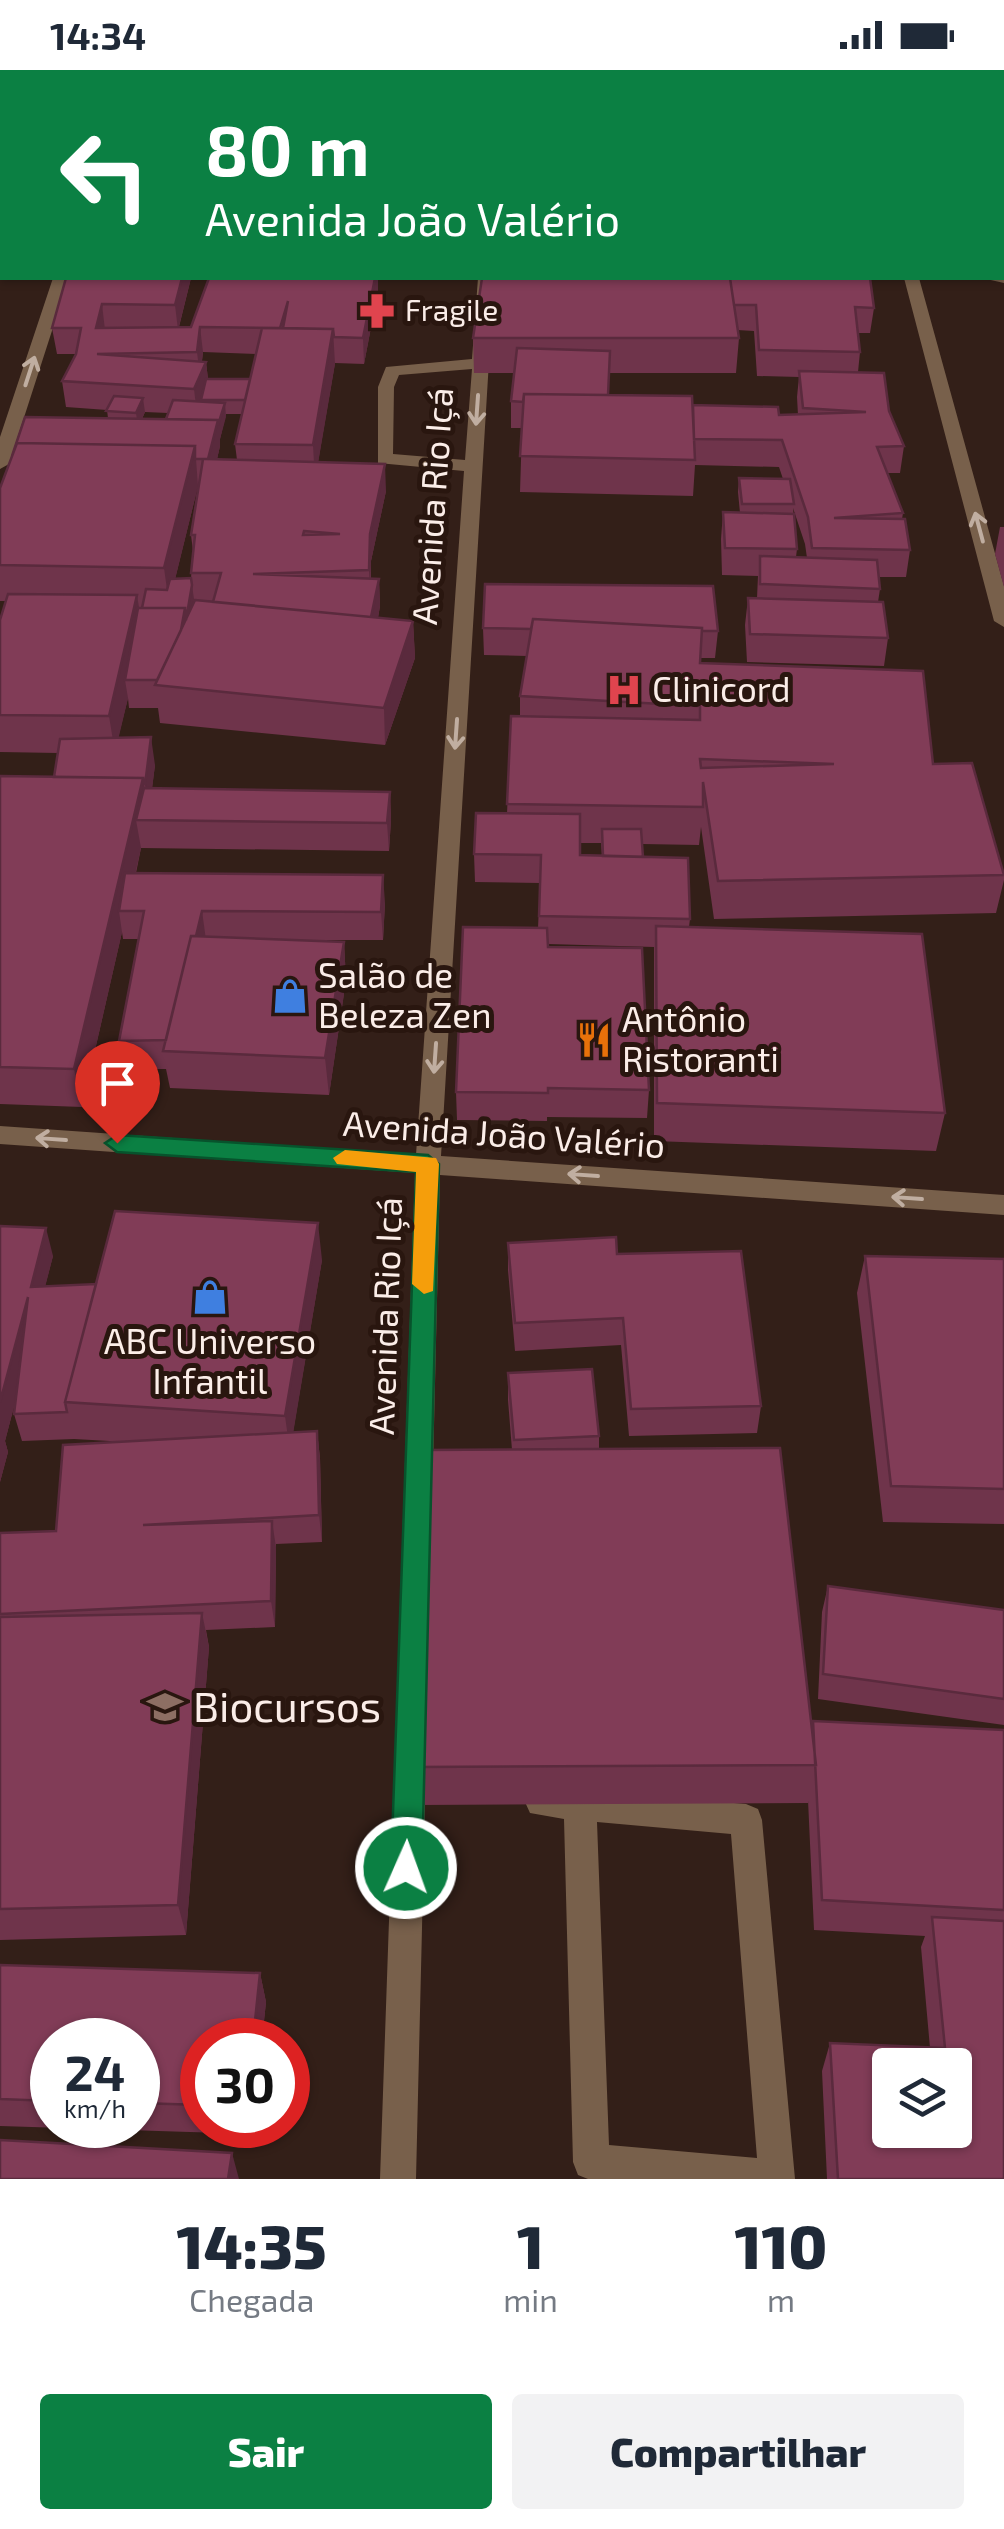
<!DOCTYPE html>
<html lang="pt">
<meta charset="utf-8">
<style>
body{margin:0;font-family:"Exo 2",sans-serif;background:#f2f2f3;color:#1f2937;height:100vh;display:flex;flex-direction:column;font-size:38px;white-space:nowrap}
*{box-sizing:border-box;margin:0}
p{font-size:32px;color:#747a83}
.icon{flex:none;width:55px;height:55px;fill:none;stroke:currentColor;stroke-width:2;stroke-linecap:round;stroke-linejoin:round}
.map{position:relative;height:2109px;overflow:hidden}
.details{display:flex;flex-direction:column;background:#fff;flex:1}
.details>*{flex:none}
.top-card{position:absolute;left:0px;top:0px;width:1005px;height:210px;box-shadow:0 2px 8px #0004;background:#0b8043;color:#fff;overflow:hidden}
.tools{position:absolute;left:872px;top:1978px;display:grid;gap:20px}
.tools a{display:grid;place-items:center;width:100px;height:100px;border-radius:10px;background:#fff;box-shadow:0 2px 8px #0004;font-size:50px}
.speed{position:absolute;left:30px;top:1948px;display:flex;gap:20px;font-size:50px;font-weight:700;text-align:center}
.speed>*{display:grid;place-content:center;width:130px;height:130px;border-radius:50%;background:#fff;box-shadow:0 2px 8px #0004;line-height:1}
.speed small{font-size:25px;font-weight:400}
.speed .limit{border:15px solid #d22;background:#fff;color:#111}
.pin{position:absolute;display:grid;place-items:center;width:85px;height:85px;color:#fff;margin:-102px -42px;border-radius:50% 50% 50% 0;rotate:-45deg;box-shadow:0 0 10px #0007}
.pin .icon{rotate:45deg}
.me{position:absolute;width:110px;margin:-55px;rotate:2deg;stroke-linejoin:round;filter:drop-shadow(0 0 8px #0008)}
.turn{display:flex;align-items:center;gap:35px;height:210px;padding:0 40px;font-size:45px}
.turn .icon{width:130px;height:130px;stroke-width:2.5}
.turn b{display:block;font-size:70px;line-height:85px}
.eta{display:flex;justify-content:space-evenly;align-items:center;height:170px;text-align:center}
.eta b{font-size:60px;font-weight:800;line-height:70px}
.primary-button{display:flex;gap:20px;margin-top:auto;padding:20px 40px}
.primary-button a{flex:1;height:115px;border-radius:10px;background:#0b8043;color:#fff;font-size:40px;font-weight:800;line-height:115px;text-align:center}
.primary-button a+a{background:#f2f2f3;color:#1f2937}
.status{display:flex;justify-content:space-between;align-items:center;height:70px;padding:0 50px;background:#fff;direction:ltr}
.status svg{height:28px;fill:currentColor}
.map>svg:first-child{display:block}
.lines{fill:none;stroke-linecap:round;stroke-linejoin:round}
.minor{fill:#78604b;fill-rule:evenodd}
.wall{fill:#6f344b;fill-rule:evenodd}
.shaded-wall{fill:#5a2a3d}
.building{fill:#813c57;stroke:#5a2a3d;stroke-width:2.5;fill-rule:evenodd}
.oneway{stroke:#c0aea1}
.route{fill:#0b8043;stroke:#07532c;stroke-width:2.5}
.slow{fill:#f59e0b}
.labels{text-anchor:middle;stroke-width:10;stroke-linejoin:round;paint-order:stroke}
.far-poi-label{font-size:30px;fill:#fbede8;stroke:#29160f;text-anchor:start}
.street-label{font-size:35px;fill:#fbede8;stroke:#29160f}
.poi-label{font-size:35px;fill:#fbede8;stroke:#29160f;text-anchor:start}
.near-poi-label{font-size:42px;fill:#fbede8;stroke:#29160f;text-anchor:start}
</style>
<div class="status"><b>14:34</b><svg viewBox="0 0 49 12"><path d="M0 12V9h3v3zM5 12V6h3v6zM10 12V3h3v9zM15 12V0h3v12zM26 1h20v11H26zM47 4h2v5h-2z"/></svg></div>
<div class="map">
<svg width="1004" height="2109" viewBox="0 0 1004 2109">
<rect width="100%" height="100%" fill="#331f18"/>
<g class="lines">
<path class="minor" d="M488 0H502V2H489Z
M850 0H864L865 2H852Z
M0 164 2 165V175L0 174Z
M1004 203V213L982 208H1002Z
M53 208H69L9 394 0 399V367Z
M478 208H494L441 1086 1004 1125V1145L440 1105 416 2109H380L415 1103 0 1074V1056L416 1085 464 401 378 393V317L386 297 472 289ZM472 299 465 390 393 384 394 317 399 305Z
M904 208H919L1004 516V557L994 551Z
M541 1717 746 1734 758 1739 762 1750 795 2109H588L578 2105 573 2092 564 1749 530 1743 525 1732 530 1721ZM597 1752 731 1764 757 2088 609 2075Z"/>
</g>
<path class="wall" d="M0 0H63V2H2V149L0 150Z
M527 0H641V2H526Z
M880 0H1004V187H1002V2H881Z
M66 208H191L179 257H191L378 208V221L364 294 335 293 318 392 386 421 371 491V508L379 509 380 536 378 548 413 551 415 588 385 675 160 653 158 638H129L128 628 118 668 155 695 152 718 390 722 391 750 389 781 141 778 136 803 385 833 383 870H300L344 872 346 910 329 1025 170 1018 166 999H124L119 971 138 869H123L122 862 82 1037 0 1034V706L54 707 58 683 0 682V550L6 531H0V418L108 348 107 340 66 337 62 311 76 284H57L52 258ZM203 282 256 284 250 309H208L206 292 202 291ZM145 342 168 343 166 349H142ZM226 344H242L235 374 237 390 217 389 220 376V369ZM198 416 191 465 193 481 191 508 175 509Z
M482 208 874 238 870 263H858L860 282 858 302 889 341 904 376 900 403H887L903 443 902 449 910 480 906 507H878L880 519 878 532 888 568 884 596 747 592 745 555 748 528H757L758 506 722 505 721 469 723 442 740 443 738 422 739 408 783 409 779 397 695 395 693 426 520 422 522 358H511V331L514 303H474L473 268ZM737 260 754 261 757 306 799 307 797 327 798 345H779L608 325 609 303H736L739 268ZM793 438 805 474 807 488 796 487 797 479Z
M1000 457H1004V517L995 484Z
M483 558 718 561 715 588H700V593L933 694 1004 802V810L996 843 714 849 701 757 699 775 642 774 643 787 690 849 689 857 945 1043 936 1081 654 1071V877L548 874V877L649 1020 647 1048 547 1047V1051L457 1050 456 1022 538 858 540 813 475 812 474 784 507 744 511 646H520V626L527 586 484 585ZM580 773H601L602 786 580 785Z
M0 1156 53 1186 45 1216 96 1214 322 1190 293 1362 317 1361 320 1388 322 1472 276 1474 275 1557 206 1560 209 1577 186 1865 0 1870V1463L56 1461 127 1372 74 1369 22 1371 14 1344 16 1329 5 1371 8 1382 0 1412Z
M508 1173 617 1184 761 1336 757 1363 629 1366 621 1275 515 1281 508 1200Z
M865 1186 1004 1189V1454L883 1452 857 1223Z
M508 1303 599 1366V1379L812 1656 813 1651 1004 1660V2109H827L822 2001 830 1973 930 1978 921 1877 925 1866 814 1860 808 1730V1733L418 1735 416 1697 512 1380 508 1330Z
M828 1516 1004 1540V1655L818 1629 822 1542Z
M0 1895 260 1903 266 1932 262 1970H202V2055H254L253 2064 0 2056ZM52 1970H138V2055H52Z"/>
<path class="shaded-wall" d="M48 0H63V2H47Z
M182 208H191L178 260 175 235Z
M375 208H378V221L364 294 363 268Z
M102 234 105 260 96 258Z
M200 257 203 282 200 306 206 292 209 318 201 330 197 345 194 319 200 307 197 282Z
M333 259 335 294 315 411 313 375Z
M143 328 145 342 138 357 136 343Z
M225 333 226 347 220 369V376L211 416 208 389 218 350Z
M195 376 198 416 169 534 164 498Z
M385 394 386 421 371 491 370 528 369 500 370 464Z
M379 509 380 536 373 575 371 548Z
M192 515 194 529 182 606 163 610Z
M137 525 141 550 125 610 128 628 115 683 109 646Z
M413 551 415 588 385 675 384 638Z
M151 667 155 695 149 743 145 715Z
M143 708 149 746 136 750 141 778 127 841H119L122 862 82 1037 74 999Z
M390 722 391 750 389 781 387 753Z
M383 805 385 833 383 870 381 842Z
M202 841 206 870 170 970Z
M344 872 346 910 329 1025 325 988Z
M318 1153 322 1190 290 1382 285 1346Z
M46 1158 53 1186 38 1245 31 1217Z
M28 1227 35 1255 5 1371 8 1382 0 1412V1332Z
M317 1361 320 1388 322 1472 319 1445Z
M272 1451 276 1477 275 1557 271 1531Z
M202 1543 209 1577 186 1865 178 1835Z
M260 1903 266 1932 262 1970H253Z
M232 2083 239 2109H228Z"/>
<path class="building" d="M152 0H242V2H151Z
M247 0H284V2H247Z
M333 0H424L423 2H332Z
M530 0H615L616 2H531Z
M656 0H788V2H656Z
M891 0H1004V12H1002V2H892Z
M0 20H2V34L0 33Z
M1002 31H1004V162H1002Z
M0 44H2V63H0Z
M0 68H2V125H0Z
M66 208H182L175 235 102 234 96 258 191 257 209 208H375L363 268 334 267 333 259 283 258 288 231 280 258 200 257 197 282 97 284 206 292 194 319 62 311 76 284 81 258H52Z
M482 208H730L739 268H473Z
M730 208H870L874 238 855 237 860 282 759 280 756 235H734Z
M262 258 333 259 313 375 235 374Z
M517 278 610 281 608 325 524 324 523 332 511 331Z
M799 301 884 303 889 341 904 376 877 377 903 443 834 448 905 449 910 480 812 478 808 447 782 370 694 369 693 335 778 337 779 345 866 342 803 338Z
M206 309H250L245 330H201Z
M524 324 692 326 695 390 520 386Z
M114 326 143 328 136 343 106 341Z
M173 330 225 333 218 355V350L166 349Z
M25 347 218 350 208 389 385 394 370 464 369 500 253 504 379 509 371 547 213 532 221 503H191L195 465H191L203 389H207H195V376L17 373 12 386ZM304 461 340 464 303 465Z
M17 373 195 376 164 498 0 495V418Z
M739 408 790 409 794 434H742Z
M723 442 794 444 797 479 725 478Z
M760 486 877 490 880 519 760 514Z
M191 508 192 515 186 550 185 538H142L146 519 167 520 170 509Z
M485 514 713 516 718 561H702V558L533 549 531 559 483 558Z
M8 524 137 525 109 646 0 645V550Z
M748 528 883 532 888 568 750 564Z
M195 530 413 551 384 638 155 615Z
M138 538H185L181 560 157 610H125Z
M533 549 702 558 700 593 923 601 933 694 972 693 1004 805 718 811 703 712V737L507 734 511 646 700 650V620L697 636 520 626ZM700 689 834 694 701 698Z
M151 667 145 715 143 708 54 707 60 669Z
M0 706 143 708 74 999 0 997Z
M144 718 390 722 387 753 136 750Z
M476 743 580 744V785L688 788 690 849 539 846 541 785 474 784Z
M602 759H641L643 787 603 786Z
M125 803 383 805 381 842 202 841 196 866H191L166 970 119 971 144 841H119Z
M656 856 922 864 945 1043 657 1033Z
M463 857 547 858 548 877 642 878 649 1020 548 1018V1023L456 1022Z
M191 866 344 872 325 988 163 981Z
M115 1141 318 1153 285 1346 65 1332Z
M0 1156 46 1158 31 1217 96 1214 65 1332 67 1342 14 1344 28 1227 0 1332Z
M616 1167 617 1184 741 1181 761 1336 631 1339 623 1248 515 1253 508 1173Z
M865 1186 1004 1189V1419L891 1416Z
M592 1299 599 1366 514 1370 508 1303Z
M317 1361 319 1445 143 1455 272 1451 271 1531 0 1544V1463L56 1461 63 1375Z
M780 1378 816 1695 416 1697 423 1380Z
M828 1516 1004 1540V1629L823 1604Z
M202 1543 178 1835 0 1839V1547Z
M813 1651 1004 1660V1840L822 1830Z
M932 1847 1004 1851V2109H838L830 1973 945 1978ZM890 1995H955V2060H890Z
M0 1895 260 1903 253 1970H202V2035L138 2033V1970H52V2031L0 2029Z
M0 2070 232 2083 228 2109H0Z"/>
<defs><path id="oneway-shaft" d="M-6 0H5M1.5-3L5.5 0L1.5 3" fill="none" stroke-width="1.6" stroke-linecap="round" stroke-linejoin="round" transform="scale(2.5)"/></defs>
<g class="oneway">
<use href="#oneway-shaft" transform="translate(30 301) rotate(-72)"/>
<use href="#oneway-shaft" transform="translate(477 340) rotate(94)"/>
<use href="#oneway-shaft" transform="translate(979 457) rotate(-105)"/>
<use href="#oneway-shaft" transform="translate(456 664) rotate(94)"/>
<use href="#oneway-shaft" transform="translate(435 988) rotate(94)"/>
<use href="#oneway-shaft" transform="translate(51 1069) rotate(-176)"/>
<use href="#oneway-shaft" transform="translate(583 1105) rotate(-176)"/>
<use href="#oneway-shaft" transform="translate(907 1128) rotate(-176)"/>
</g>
<path class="route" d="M117 1065 428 1085 439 1094 422 1798 417 1808 406 1813 396 1808 391 1798 416 1102 117 1082 105 1073Z"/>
<path class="slow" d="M345 1080 436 1088 439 1094 433 1221 424 1224 412 1214 416 1102 337 1094 333 1088Z"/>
<defs>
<symbol id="pharmacy-bare" viewBox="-9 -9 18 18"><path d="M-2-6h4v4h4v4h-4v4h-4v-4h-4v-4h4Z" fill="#e0444e" stroke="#29160f" stroke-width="2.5" paint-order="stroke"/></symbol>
<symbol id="hospital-bare" viewBox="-9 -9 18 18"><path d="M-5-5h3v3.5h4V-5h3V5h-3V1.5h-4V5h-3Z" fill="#e0444e" stroke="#29160f" stroke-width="2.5" paint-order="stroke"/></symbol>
<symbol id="shop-bare" viewBox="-9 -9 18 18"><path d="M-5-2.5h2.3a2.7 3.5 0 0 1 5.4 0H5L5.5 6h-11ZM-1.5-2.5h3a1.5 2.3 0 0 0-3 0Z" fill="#3f7fe0" stroke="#29160f" stroke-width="2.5" paint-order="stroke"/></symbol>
<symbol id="restaurant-bare" viewBox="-9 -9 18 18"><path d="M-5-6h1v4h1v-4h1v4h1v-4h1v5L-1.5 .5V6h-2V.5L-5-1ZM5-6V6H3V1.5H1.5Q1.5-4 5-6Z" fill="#e8710a" stroke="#29160f" stroke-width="2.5" paint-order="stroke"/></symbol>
<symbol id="school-bare" viewBox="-9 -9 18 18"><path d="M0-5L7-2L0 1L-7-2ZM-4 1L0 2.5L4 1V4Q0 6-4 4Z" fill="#8d6e63" stroke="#29160f" stroke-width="2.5" paint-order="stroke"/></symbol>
</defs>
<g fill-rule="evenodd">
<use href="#pharmacy-bare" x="352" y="216" width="50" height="50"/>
<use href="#hospital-bare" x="599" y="595" width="50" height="50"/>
<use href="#shop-bare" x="265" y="901" width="50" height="50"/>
<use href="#restaurant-bare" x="569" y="945" width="50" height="50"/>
<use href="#shop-bare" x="185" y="1202" width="50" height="50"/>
<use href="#school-bare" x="140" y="1612" width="50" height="50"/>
</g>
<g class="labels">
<g class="far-poi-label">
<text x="405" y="251">Fragile</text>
</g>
<g class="street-label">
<text transform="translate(433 436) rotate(-86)" y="12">Avenida Rio Içá</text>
<text transform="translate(504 1065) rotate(4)" y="12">Avenida João Valério</text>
<text transform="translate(386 1246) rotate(-88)" y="12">Avenida Rio Içá</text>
</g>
<g class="poi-label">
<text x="652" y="632">Clinicord</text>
<text x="318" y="918">Salão de<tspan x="318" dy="40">Beleza Zen</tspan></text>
<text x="622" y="962">Antônio<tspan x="622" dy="40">Ristoranti</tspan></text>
<text x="210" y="1284" text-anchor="middle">ABC Universo<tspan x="210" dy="40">Infantil</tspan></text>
</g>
<g class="near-poi-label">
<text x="193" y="1652">Biocursos</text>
</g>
</g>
</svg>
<div class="tools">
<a><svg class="icon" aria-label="layers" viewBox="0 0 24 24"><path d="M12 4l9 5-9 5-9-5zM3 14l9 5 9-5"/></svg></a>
</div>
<div class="speed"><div>24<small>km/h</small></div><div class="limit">30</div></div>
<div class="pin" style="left:117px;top:1073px;background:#d93025"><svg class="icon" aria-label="arrive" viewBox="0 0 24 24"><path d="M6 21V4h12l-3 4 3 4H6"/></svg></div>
<svg class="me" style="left:406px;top:1798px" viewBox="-20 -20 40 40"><circle r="17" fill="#0b8043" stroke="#fff" stroke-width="3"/><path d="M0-11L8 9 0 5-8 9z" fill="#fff"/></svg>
<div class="top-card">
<div class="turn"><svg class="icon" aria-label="left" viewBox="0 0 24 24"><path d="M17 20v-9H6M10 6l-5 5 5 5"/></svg><div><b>80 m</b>Avenida João Valério</div></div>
</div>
</div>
<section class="details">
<div class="eta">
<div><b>14:35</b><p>Chegada</p></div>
<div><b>1</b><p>min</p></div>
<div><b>110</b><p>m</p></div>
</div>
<div class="primary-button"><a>Sair</a><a>Compartilhar</a></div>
</section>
